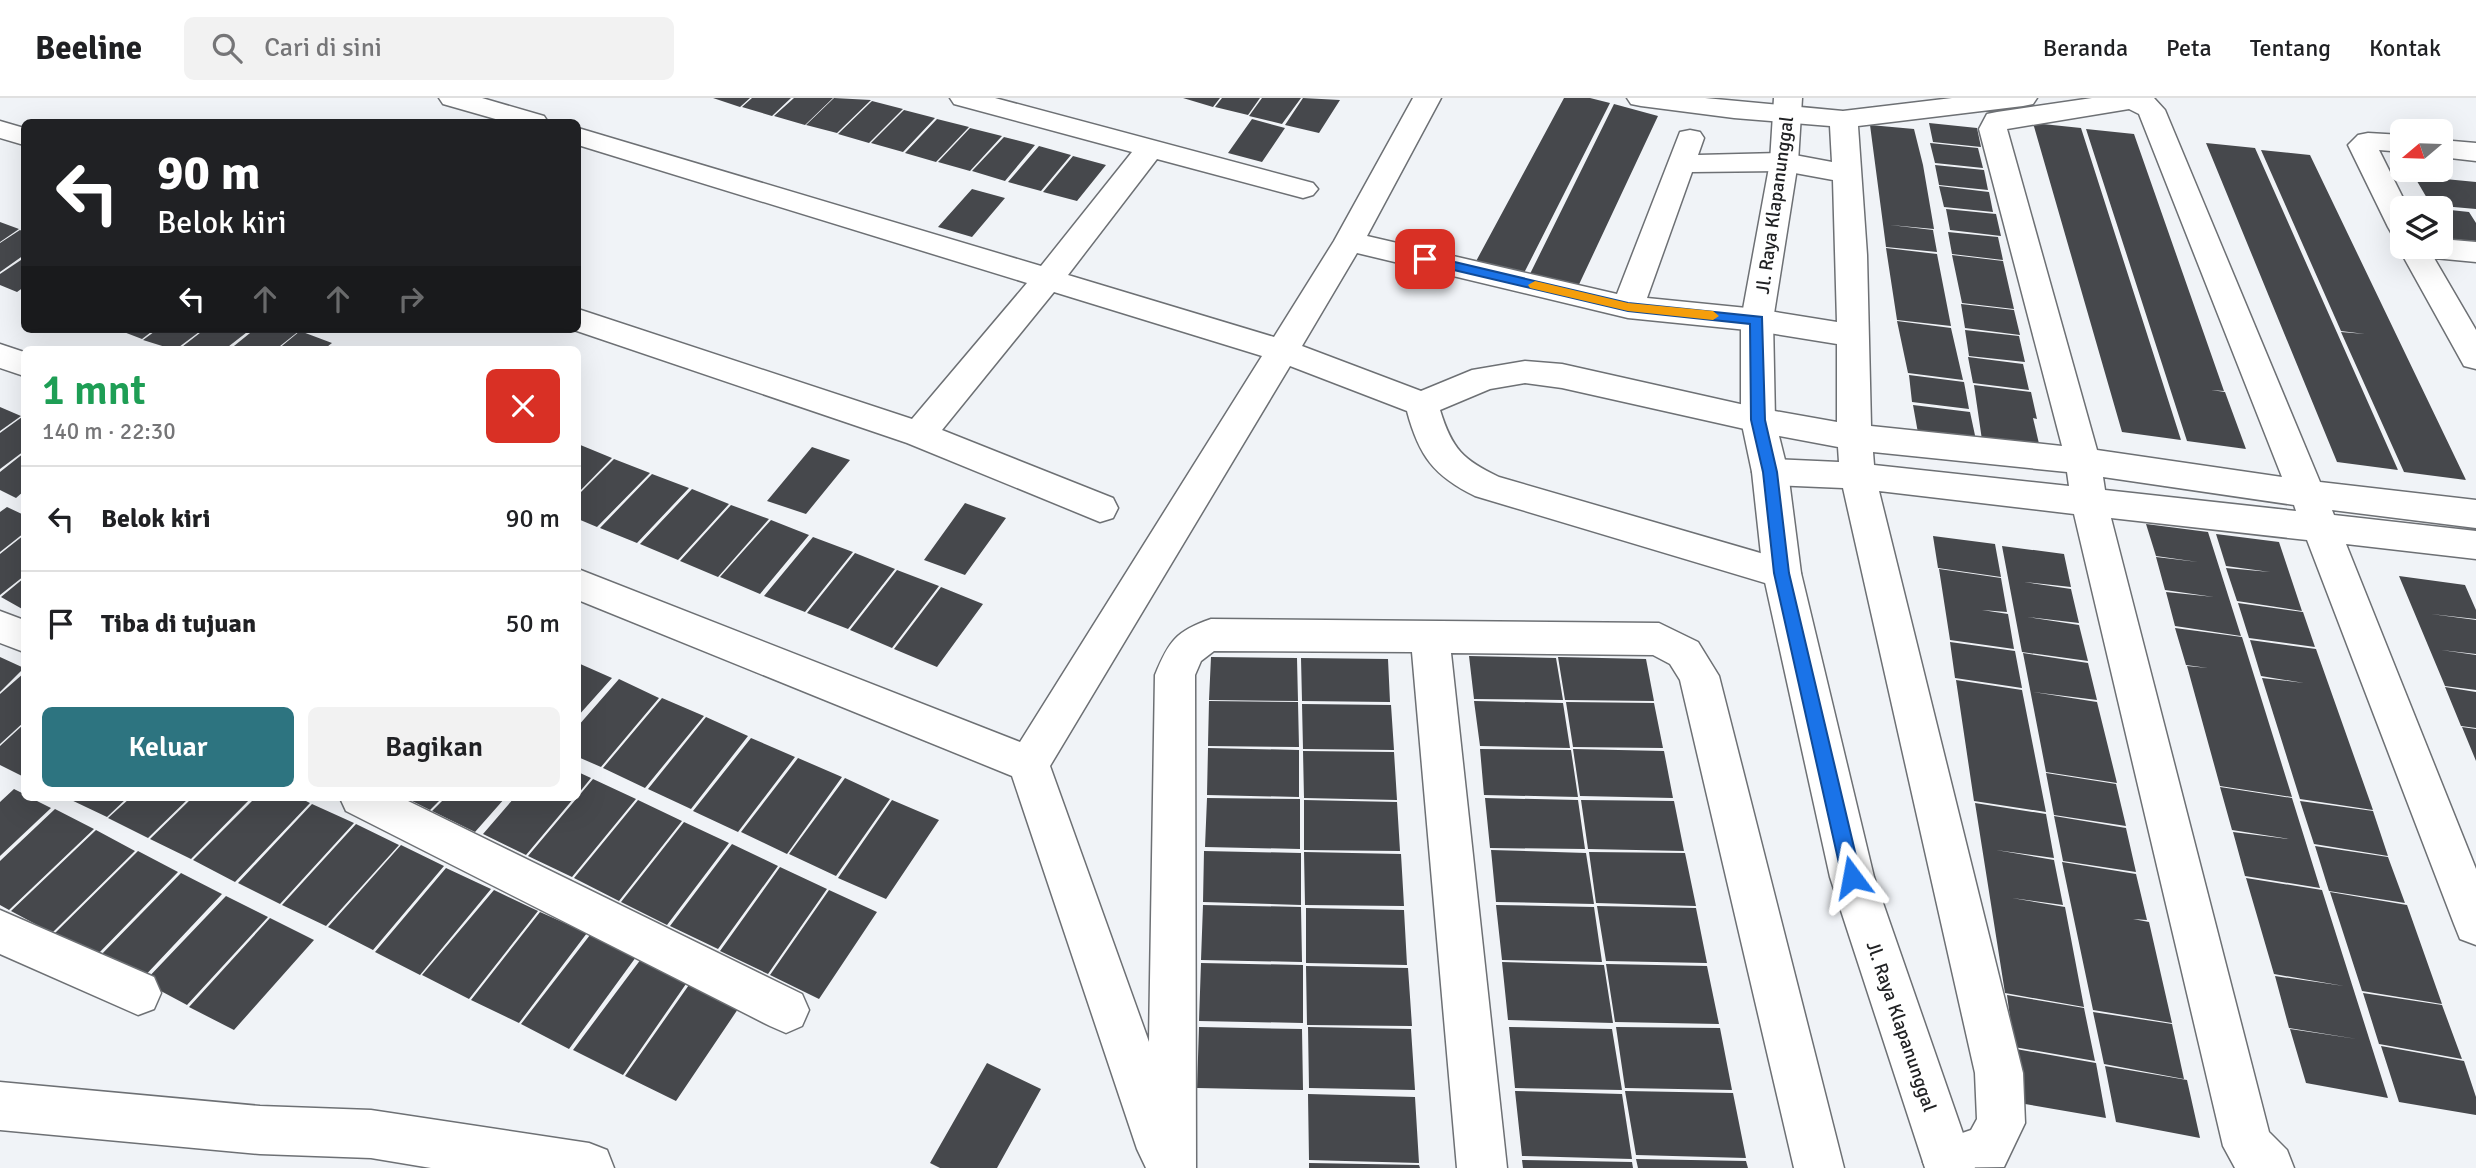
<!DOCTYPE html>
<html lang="id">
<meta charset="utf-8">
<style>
body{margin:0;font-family:Signika,sans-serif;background:#f2f2f2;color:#202124;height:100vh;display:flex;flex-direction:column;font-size:26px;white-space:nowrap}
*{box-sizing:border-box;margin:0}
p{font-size:23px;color:#757577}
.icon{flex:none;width:38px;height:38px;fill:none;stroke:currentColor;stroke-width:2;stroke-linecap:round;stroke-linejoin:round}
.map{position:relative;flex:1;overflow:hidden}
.drawer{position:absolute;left:21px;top:248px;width:560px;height:455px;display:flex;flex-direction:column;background:#fff;border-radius:10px;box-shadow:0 7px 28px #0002}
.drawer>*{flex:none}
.top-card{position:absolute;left:21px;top:21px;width:560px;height:214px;border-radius:10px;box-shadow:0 7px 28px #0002;background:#202124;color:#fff;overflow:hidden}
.needle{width:46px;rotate:251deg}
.fabs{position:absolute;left:2390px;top:21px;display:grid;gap:14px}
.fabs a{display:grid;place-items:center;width:63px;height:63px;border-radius:10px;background:#fff;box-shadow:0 7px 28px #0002;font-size:35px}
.pin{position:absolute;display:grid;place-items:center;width:60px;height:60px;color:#fff;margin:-30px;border-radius:14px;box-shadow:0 4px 10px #0006}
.me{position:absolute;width:77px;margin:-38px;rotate:347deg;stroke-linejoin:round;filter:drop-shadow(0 0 5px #0008)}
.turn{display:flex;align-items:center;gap:24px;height:147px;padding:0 21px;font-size:32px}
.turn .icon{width:91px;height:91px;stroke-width:2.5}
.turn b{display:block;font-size:49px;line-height:60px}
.lanes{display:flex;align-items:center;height:66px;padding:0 21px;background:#0003;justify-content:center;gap:35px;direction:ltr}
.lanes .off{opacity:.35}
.round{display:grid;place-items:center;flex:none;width:74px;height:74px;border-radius:10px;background:#f2f2f2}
.summary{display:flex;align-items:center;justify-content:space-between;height:119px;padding:0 21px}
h1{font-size:42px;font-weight:600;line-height:52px;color:#1e9e55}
.button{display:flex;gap:14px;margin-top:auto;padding:14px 21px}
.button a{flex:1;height:80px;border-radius:10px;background:#2d7480;color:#fff;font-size:28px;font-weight:600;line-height:80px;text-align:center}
.button a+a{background:#f2f2f2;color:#202124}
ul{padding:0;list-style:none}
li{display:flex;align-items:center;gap:21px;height:105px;padding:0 21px;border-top:2px solid #e0e0e0}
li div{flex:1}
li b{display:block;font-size:26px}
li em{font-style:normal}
header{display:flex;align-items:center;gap:42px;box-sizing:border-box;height:98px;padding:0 35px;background:#fff;border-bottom:2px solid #e0e0e0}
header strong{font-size:33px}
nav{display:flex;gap:38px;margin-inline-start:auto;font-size:24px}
.search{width:490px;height:63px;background:#f2f2f2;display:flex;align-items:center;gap:18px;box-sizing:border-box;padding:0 24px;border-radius:10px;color:#757577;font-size:26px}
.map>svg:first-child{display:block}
.building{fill:#46484c}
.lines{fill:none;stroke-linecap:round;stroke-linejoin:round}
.minor-casing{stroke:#6d7074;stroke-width:3}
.tertiary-casing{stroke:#6d7074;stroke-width:3}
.minor{fill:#fff;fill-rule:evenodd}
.tertiary{fill:#fff;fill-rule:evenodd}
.route{fill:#1a73e8;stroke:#114b97;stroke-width:2}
.slow{fill:#f59e0b}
.labels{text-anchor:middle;stroke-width:7;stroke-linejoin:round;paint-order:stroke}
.street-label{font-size:19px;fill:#212224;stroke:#fff}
</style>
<header>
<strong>Beeline</strong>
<div class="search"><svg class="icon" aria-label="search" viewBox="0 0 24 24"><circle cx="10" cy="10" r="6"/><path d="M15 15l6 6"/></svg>Cari di sini</div>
<nav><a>Beranda</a><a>Peta</a><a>Tentang</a><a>Kontak</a></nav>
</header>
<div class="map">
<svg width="2476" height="1070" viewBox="0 0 2476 1070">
<rect width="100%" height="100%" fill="#f0f3f7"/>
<path class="building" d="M713 0H750L740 9Z
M752 0H791L772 18 742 9Z
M794 0H833L805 27 774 18Z
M834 0 871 2 837 35 806 27Z
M1183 0H1220L1213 9Z
M1222 0H1260L1248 17 1215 9Z
M1262 0H1301L1282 26 1249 18Z
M1303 0 1340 2 1319 35 1285 27Z
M1564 0H1590L1610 5 1521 181 1474 167Z
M872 3 903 11 869 45 838 36Z
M1614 6 1658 18 1575 195 1527 182Z
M904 12 935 20 903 54 871 45Z
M937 21 969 29 936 64 905 55Z
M1252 21 1285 30 1262 64 1228 55Z
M1929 25 1977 30 1981 49 1933 44Z
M2033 25 2081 30 2181 342 2122 334Z
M1870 27 1914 31 1923 67 1934 131 1890 127 1933 132 1937 154 1886 149Z
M970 30 1002 38 970 73 938 64Z
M2086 31 2134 36 2224 293 2211 292 2225 294 2246 351 2187 343Z
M1004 39 1035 47 1005 83 972 73Z
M1930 45 1978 50 1983 70 1935 65Z
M2206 45 2255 50 2398 372 2337 364Z
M1039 48 1071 57 1041 93 1008 84Z
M2261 52 2310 57 2466 382 2404 374 2341 234 2365 236 2341 233Z
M1073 58 1106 67 1077 103 1043 94Z
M1935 67 1984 72 1988 92 1939 87Z
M2414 78 2476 84V111L2431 107Z
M1939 88 1989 94 1993 114 1944 109Z
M972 91 1005 100 972 139 938 129Z
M1946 111 1996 116 2001 138 1950 132Z
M2441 111 2469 114 2476 125V143L2450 141 2441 126Z
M0 124 19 131 0 144Z
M20 132 24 134V157L0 174V145Z
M1948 134 1998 139 2003 162 1952 156Z
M1886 150 1937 156 1951 228 1897 222Z
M1952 157 2003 163 2014 211 1962 205Z
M24 160V189L17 194 0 187V176Z
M1961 206 2014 212 2020 237 1965 230Z
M1897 223 1951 230 1963 282 1908 275Z
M116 231H155L142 241Z
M158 231H203L175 252 143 242Z
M205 231H251L224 252H178Z
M255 231H294L299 233 275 252H229Z
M1965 232 2019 238 2025 264 1969 258Z
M300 233 332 245 323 252H277Z
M1968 259 2023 266 2029 292 1973 285Z
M1909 277 1964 284 1969 311 1912 304Z
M1974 287 2031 294 2037 321 2033 320 2040 350 1982 342Z
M1913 307 1970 314 1976 342 1918 335Z
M0 309 21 318 0 333Z
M22 319 24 320V353L0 371V335Z
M578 346 612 360 578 395Z
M812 349 850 362 806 416 767 403Z
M24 355V393L16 400 0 392V374Z
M614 361 650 375 597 429 578 421V397Z
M652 376 689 390 637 445 600 430Z
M692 391 729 406 678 462 640 446Z
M965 405 1006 420 965 477 924 462Z
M731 407 769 421 718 479 680 463Z
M7 409 24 417V435L0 454V414Z
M771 422 809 437 760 496 720 479Z
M2146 426 2208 434 2241 538 2175 528 2166 494 2214 499 2165 492 2156 459 2198 464 2156 458Z
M2216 436 2279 444 2302 513 2237 503 2226 470 2270 474 2226 468Z
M24 437V478L0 497V456Z
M1933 438 1995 446 2001 479 1938 470Z
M813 439 853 454 805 514 764 498Z
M2002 448 2064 456 2071 489 2024 484 2071 491 2079 525 2027 519 2079 527 2088 563 2022 554Z
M855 455 895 471 848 531 807 515Z
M1939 471 2001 480 2007 514 1982 512 2008 516 2014 551 1950 542Z
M897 472 939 488 892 550 850 532Z
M2399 478 2465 487 2476 512V521L2431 516 2476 522V556L2441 552 2476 557V592L2445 588Z
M24 480V512L1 499Z
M941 489 983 506 937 569 894 551Z
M2238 505 2303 514 2315 549 2249 540Z
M2175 530 2242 539 2292 699 2220 688 2187 568 2208 570 2186 567Z
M2250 542 2316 551 2373 712 2300 701 2262 580 2304 585 2261 578Z
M1950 544 2015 553 2022 590 1955 580Z
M2023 555 2088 565 2097 602 2033 594 2097 604 2117 685 2046 674Z
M1469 558 1556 560 1563 602 1474 601Z
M0 559 24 570 0 594Z
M1211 559 1297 560 1298 603 1209 602Z
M1558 559 1646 561 1654 603 1565 602Z
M1301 560 1388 561 1390 604 1302 603Z
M578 565 612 580 578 618Z
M24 575V624L0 646V596Z
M619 581 659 600 601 669 578 659V628Z
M1956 582 2022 592 2046 714 1974 703Z
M2445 589 2476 594V630L2461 628Z
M662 600 704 618 645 690 603 670Z
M1209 603 1298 604 1299 649 1208 648Z
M1474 603 1563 605 1570 650 1480 648Z
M1566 604 1654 605 1663 650 1573 649Z
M1302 606 1391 607 1394 652 1303 651Z
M706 619 748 638 691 711 648 691Z
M24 626V679L0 667V648Z
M2462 629 2476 631V663Z
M751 640 795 659 738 734 693 713Z
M1208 650 1299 652V699L1207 697Z
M1480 651 1571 652 1578 699 1484 697Z
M1573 651 1664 653 1673 700 1580 698Z
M1303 653 1394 654 1397 702 1304 700Z
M798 660 842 679 787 756 741 734Z
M578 674 591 680 578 696Z
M2046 675 2116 686 2126 728 2054 717Z
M845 680 890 701 836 778 789 756Z
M593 681 636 701 572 779 528 758Z
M2220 689 2292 700 2320 790 2245 778 2233 734 2289 741 2232 732Z
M14 691 24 696V700H31L51 710 0 758V704Z
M67 700H127L107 719Z
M130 700H189L148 740 108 720Z
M192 700H251L191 761 150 741Z
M255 700H300L310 705 235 784 193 762Z
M406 700H442L430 712Z
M445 700H505L475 734 432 713Z
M514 700H574L526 757 483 736Z
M1207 700 1300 701V751L1205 749Z
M1485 700 1578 702 1585 751 1490 750Z
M638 702 682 723 619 803 574 780Z
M892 702 939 722 886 801 838 780Z
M1304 702 1397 704 1400 753 1304 752Z
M1581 702 1674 703 1684 753 1588 751Z
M2300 703 2373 713 2388 758 2314 746Z
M1975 705 2046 716 2054 760 1996 752 2054 762 2063 807 2012 800 2065 809 2084 909 2005 895Z
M312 706 354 725 280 806 238 785Z
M55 711 94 731 9 812 0 807V763Z
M2054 718 2126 730 2136 774 2063 763Z
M684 724 729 745 667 827 621 804Z
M356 726 399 747 326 828 282 807Z
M96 732 135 753 52 835 11 813Z
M732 746 778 768 718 851 670 828Z
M401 747 444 768 373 852 328 829Z
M2315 748 2388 759 2405 805 2329 793Z
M1491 752 1586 755 1594 806 1496 804Z
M138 753 178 774 96 858 54 836Z
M1204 753 1301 755V807L1203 804Z
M1304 754 1401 756 1404 808 1305 807Z
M1589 754 1685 755 1696 808 1596 805Z
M2062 764 2136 776 2147 822 2133 821 2149 824 2172 925 2093 912Z
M780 769 827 791 768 876 720 853Z
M446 770 491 791 420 877 375 854Z
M181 775 222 796 140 883 98 860Z
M2246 780 2322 792 2388 1000 2306 985 2290 931 2357 941 2289 930 2275 878 2344 888 2274 876Z
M494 792 538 813 469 901 422 877Z
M829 792 877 814 819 901 770 877Z
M2330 794 2407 807 2442 906 2362 893Z
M226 798 268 819 187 907 144 884Z
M1203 807 1301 809 1302 864 1201 862Z
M1496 807 1594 809 1602 864 1502 862Z
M1597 808 1696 810 1707 865 1606 863Z
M1306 810 1404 812 1407 867 1306 865Z
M540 814 587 835 519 925 471 902Z
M270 820 314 842 234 932 189 909Z
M590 837 636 859 569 951 521 926Z
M641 861 688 883 623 977 573 952Z
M1502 864 1604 867 1613 925 1508 922Z
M1201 865 1303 867V925L1199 923Z
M1606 866 1707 868 1719 926 1615 924Z
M1306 868 1408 870 1412 928 1307 927Z
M691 884 740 908 676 1003 625 978Z
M2363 895 2442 907 2462 961 2379 946Z
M2007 897 2084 910 2095 963 2014 949Z
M2093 914 2172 926 2184 981 2104 966Z
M1199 929 1302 931 1303 992 1197 990Z
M1308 929 1411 931 1415 992 1309 990Z
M1509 929 1612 931 1622 992 1515 990Z
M1616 929 1720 930 1732 992 1625 990Z
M2381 948 2464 963 2476 999V1017L2399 1004Z
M2016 951 2096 965 2106 1020 2025 1006Z
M987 965 1041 991 997 1070H940L930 1065Z
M2105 968 2187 982 2200 1040 2116 1024Z
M1515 993 1622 996 1632 1061 1522 1058Z
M1625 993 1733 995 1746 1060 1636 1057Z
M1308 996 1415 999 1419 1065 1309 1062Z
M1636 1061 1746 1063 1748 1070H1638Z
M1522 1062 1632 1064 1633 1070H1523Z
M1309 1065 1419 1067 1420 1070H1309Z"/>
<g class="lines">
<defs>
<path id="minor" d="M439 0H482L544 18 548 24H506L443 6Z
M950 0H995L1313 85 1318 91 1313 97 1303 100 1157 61 1068 177 1274 239 1334 143 1413 0H1441L1367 138 1617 196 1680 34 1690 32 1700 34 1704 40 1698 57 1784 55 1832 64 1830 28 1734 20 1641 8 1631 6 1627 0H1705L1843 13 1952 0H2037L2033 6 2023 8 1858 28 1867 157 1871 328 2062 348 1979 31 1987 16 1997 14 2092 0H2154L2165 12 2320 384 2476 402V430L2332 412 2334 417 2476 433V461L2346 446 2476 771V847L2460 841 2454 826 2307 442 2111 420 2269 1034 2287 1052 2294 1070H2235L2223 1048 2074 416 1879 393 2023 975 2025 1025 2004 1069 1926 1070 1923 1064 1930 1046 1971 1032 1977 1021 1975 975 1843 390 1770 387 1758 383 1752 374 1758 365 1770 361 1839 364 1838 349 1758 334 1562 290 1525 285 1490 291 1440 312C1452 351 1463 362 1499 379L1795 465 1801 475 1795 485 1782 490 1475 398C1434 378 1419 358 1407 313L1290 268 1050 668 1149 944 1155 577C1169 543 1176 533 1211 521L1659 525 1698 544 1719 578 1844 1070H1794L1680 582 1670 566 1653 557 1451 555 1507 1070H1457L1412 554 1214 553 1201 563 1195 577 1196 1070H1146L1137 1051 1012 678 578 502V471L1020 644 1262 258 1054 194 942 332 1113 400 1118 410 1113 420 1100 424 907 345 571 231H578V211L912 321 1027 185 578 47V30L1041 168 1132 54 954 6ZM2129 11 2139 16 2282 379 2097 352 2007 31ZM1784 73 1833 82 1837 224 1757 211 1647 200 1692 74ZM1357 155 1628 220 1757 233 1837 246V324L1758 310 1562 266 1525 263 1472 272 1421 293 1302 248ZM1873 354 2067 374 2069 388 1874 367ZM2103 379 2294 407 2296 413 2105 392Z
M0 23 24 30V47L0 40Z
M2368 35 2403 37V54L2379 52 2408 110H2403V138L2392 136 2388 129 2348 47 2358 37Z
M2441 42 2476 45V63L2441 59Z
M2441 141 2476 144V164L2434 160 2476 232V271L2464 268 2398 149 2403 142V149H2441Z
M0 246 24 254V278L0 270Z
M0 513 24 522V554L0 545Z
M340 700H402L802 896 809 912 802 928 786 935 770 928 346 713Z
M0 812 154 879 161 895 154 911 138 917 0 856Z
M0 984 260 1008 371 1012 589 1045 607 1052 614 1070H431L371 1060 260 1056 0 1032Z"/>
<path id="tertiary" d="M1774 0H1802L1798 64 1773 222 1775 322 1788 374 1801 475 1874 779 1975 1070H1925L1830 779 1763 475 1752 374 1741 322V222L1770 64Z"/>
</defs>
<use href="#minor" class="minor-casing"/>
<use href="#tertiary" class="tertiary-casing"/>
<use href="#minor" class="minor"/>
<use href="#tertiary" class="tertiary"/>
</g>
<path class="route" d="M1425 157 1628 205 1762 219 1765 322 1777 374 1789 475 1861 779 1858 785 1852 787 1845 785 1842 779 1774 475 1763 374 1751 322 1750 226 1628 213 1420 164 1418 161Z"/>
<path class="slow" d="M1535 183 1628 205 1713 213 1719 218 1713 222 1628 213 1530 190 1528 187Z"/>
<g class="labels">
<g class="street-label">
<text transform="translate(1774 107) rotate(-82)" y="7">Jl. Raya Klapanunggal</text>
<text transform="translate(1902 928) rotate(71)" y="7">Jl. Raya Klapanunggal</text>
</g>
</g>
</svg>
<div class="fabs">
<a><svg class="needle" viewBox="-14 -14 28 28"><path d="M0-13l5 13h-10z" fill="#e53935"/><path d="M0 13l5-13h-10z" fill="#757577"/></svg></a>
<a><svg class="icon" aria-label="layers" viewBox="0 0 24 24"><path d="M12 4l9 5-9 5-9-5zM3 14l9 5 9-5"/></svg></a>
</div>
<div class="pin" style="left:1425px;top:161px;background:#d93025"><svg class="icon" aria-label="arrive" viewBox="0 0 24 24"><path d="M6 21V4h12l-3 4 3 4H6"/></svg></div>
<svg class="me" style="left:1852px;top:779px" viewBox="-20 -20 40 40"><path d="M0-17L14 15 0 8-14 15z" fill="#1a73e8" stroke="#fff" stroke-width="4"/></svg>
<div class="top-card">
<div class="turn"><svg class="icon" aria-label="left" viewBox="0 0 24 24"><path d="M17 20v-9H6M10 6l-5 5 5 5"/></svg><div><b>90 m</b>Belok kiri</div></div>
<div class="lanes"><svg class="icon" aria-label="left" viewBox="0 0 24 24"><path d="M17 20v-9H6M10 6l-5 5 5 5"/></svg><svg class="icon off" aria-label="ahead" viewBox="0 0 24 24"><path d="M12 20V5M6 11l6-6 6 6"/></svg><svg class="icon off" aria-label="ahead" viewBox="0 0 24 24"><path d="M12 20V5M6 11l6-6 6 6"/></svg><svg class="icon off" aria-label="right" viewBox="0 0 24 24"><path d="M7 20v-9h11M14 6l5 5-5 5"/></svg></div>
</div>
<section class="drawer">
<div class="summary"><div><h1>1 mnt</h1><p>140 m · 22:30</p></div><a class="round" style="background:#d93025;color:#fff"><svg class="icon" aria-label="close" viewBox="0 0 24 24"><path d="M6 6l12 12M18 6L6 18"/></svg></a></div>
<ul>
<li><svg class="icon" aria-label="left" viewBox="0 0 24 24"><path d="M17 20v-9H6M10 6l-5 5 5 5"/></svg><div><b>Belok kiri</b></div><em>90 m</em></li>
<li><svg class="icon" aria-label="arrive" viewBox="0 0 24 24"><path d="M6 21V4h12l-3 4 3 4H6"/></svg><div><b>Tiba di tujuan</b></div><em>50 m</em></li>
</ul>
<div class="button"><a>Keluar</a><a>Bagikan</a></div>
</section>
</div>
